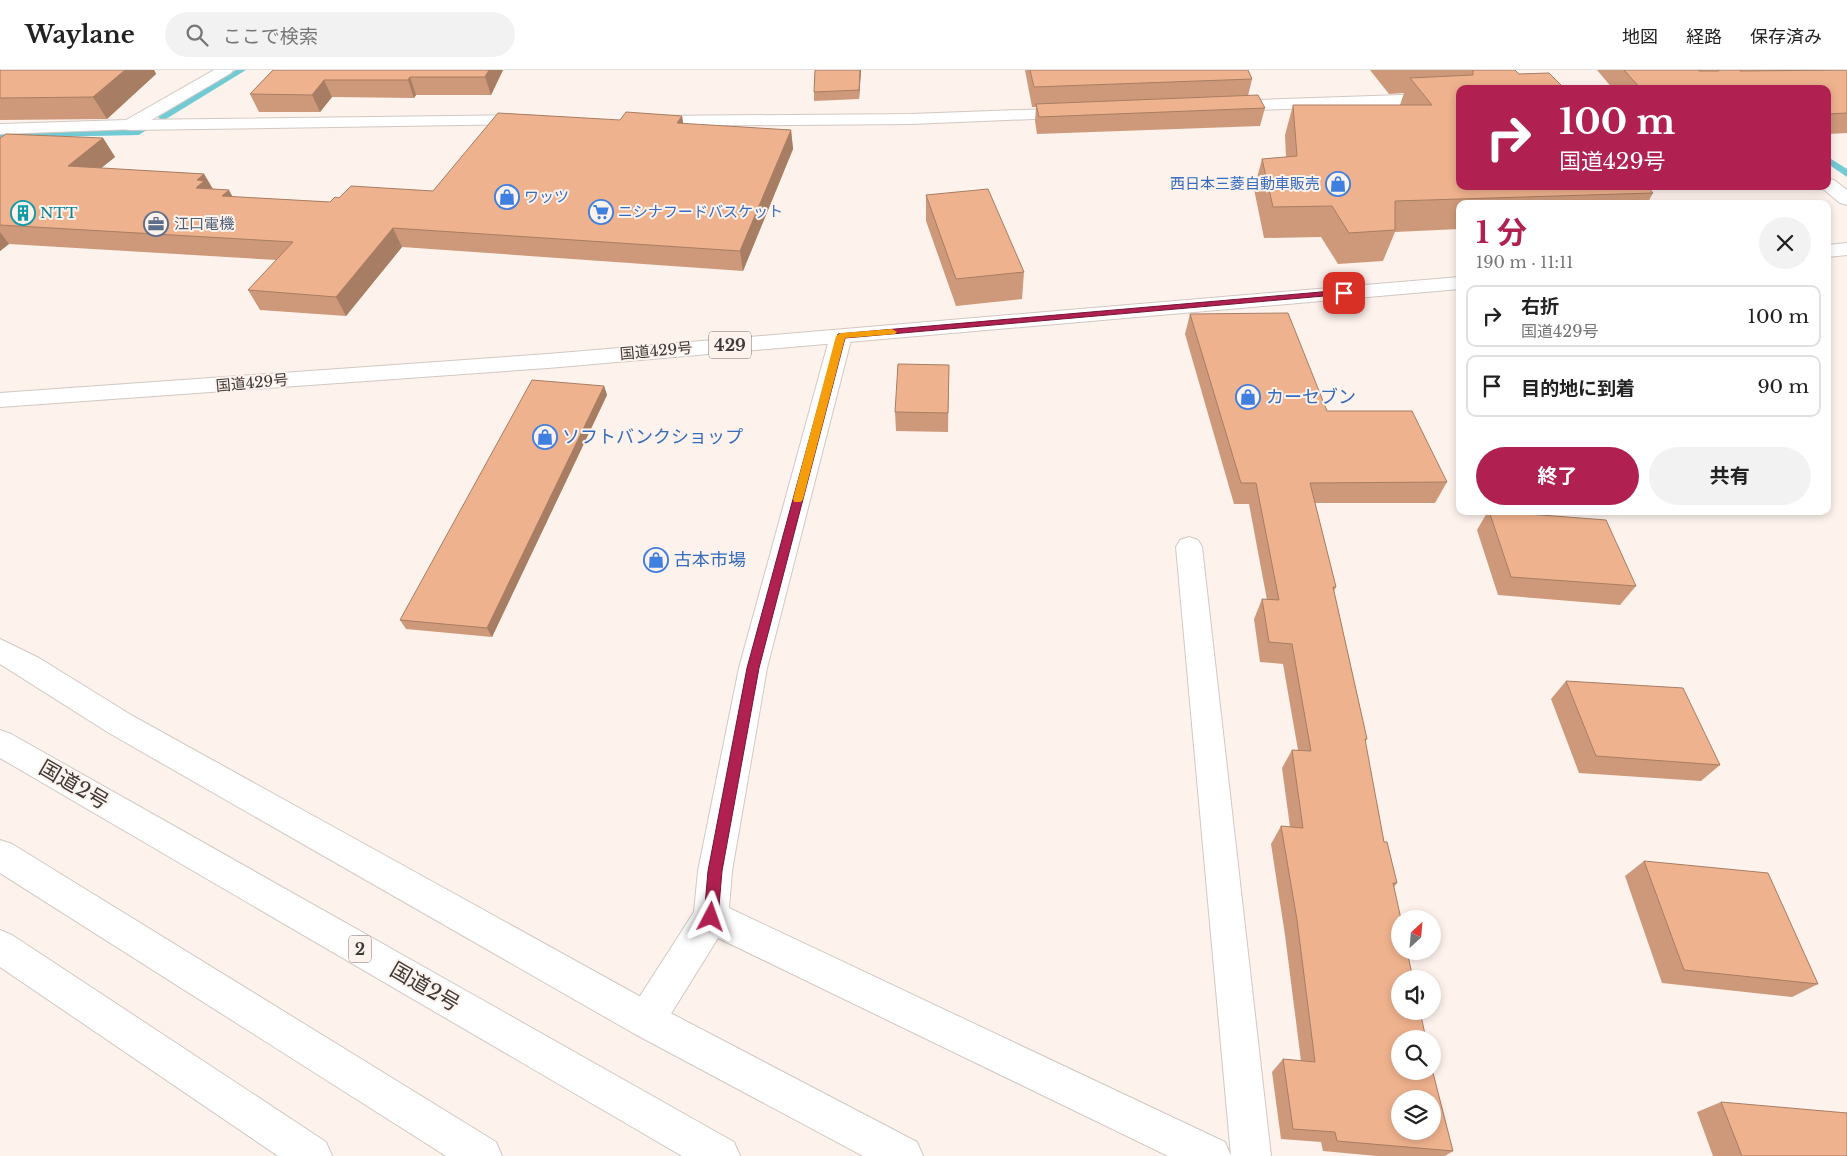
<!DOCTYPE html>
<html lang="ja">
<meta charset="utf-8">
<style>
body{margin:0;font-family:"Libre Baskerville","Noto Sans JP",serif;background:#f2f2f2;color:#222;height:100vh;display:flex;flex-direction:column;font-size:19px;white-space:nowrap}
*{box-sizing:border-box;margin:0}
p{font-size:16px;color:#767676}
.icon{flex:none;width:28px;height:28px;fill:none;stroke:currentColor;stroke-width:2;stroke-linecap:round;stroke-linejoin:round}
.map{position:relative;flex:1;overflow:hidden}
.panel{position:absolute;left:1456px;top:130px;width:375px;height:315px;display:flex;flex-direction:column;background:#fff;border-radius:10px;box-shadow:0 2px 8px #0003}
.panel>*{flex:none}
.top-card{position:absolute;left:1456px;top:15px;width:375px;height:105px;border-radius:10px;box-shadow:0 2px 8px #0003;background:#b02051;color:#fff;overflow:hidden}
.needle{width:32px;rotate:26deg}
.tools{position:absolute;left:1391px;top:840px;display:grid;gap:10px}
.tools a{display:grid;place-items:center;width:50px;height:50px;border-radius:50%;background:#fff;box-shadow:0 2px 8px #0003;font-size:25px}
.pin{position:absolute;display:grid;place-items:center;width:42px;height:42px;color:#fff;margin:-21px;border-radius:10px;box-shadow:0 2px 8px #0006}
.me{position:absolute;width:55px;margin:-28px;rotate:4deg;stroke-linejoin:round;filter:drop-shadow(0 0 4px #0008)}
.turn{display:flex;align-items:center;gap:18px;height:105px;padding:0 20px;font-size:22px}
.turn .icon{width:65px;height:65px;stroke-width:2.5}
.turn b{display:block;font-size:35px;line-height:42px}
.round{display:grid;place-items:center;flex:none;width:52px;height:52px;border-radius:26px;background:#f2f2f2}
.summary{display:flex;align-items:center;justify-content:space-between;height:85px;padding:0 20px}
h1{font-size:30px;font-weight:700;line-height:38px;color:#b02051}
.action{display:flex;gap:10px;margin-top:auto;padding:10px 20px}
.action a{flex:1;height:58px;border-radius:30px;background:#b02051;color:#fff;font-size:20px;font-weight:700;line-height:58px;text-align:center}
.action a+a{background:#f2f2f2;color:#222}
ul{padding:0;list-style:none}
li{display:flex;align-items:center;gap:15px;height:62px;margin:0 10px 8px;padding:0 10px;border:2px solid #e0e0e0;border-radius:10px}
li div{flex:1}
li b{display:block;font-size:19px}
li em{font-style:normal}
header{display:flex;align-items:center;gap:30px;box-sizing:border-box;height:70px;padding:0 25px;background:#fff;border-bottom:1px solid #e0e0e0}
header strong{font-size:24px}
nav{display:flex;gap:28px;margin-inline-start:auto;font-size:18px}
.search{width:350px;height:45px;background:#f2f2f2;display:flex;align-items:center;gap:12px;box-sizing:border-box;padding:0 18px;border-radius:28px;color:#767676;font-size:19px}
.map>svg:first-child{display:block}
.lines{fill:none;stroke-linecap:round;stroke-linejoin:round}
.stream{fill:#72cbd4;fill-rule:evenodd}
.street-casing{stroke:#d2c8c2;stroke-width:2}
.secondary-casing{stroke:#d2c8c2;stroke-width:2}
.highway-casing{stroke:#d2c8c2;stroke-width:2}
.street{fill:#fff;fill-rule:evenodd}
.secondary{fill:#fff;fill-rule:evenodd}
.highway{fill:#fff;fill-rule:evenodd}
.wall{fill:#ce997a}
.shaded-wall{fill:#a77d63}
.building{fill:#efb28e;stroke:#a77d63;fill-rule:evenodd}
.route{fill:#b02051;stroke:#721535}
.slow{fill:#f59e0b}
.labels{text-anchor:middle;stroke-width:4;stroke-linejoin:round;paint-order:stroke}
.far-shop-label{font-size:15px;fill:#366cbe;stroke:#fdf2ec;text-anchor:start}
.far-culture-label{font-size:15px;fill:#0d838f;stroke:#fdf2ec;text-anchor:start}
.far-service-label{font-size:15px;fill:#4e5e75;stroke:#fdf2ec;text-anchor:start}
.far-street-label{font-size:15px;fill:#3e3a37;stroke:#fdf2ec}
.shield{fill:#fdf2ec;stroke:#77716d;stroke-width:1}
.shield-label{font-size:16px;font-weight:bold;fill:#3e3a37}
.shop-label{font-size:18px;fill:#366cbe;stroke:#fdf2ec;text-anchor:start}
.near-street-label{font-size:21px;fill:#3e3a37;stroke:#fdf2ec}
</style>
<header>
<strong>Waylane</strong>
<div class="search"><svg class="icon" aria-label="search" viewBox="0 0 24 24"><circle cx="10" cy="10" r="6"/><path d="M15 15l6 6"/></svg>ここで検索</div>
<nav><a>地図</a><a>経路</a><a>保存済み</a></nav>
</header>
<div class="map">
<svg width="1847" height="1086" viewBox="0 0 1847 1086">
<rect width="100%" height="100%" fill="#fdf2ec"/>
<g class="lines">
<path class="stream" d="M236 0H246L166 49H160L158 47Z
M143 56 148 59 139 65 0 68V62L137 59Z
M1828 87 1847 99V107L1828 94Z"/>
<defs>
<path id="street" d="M1460 23V33L1226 41 1220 39 1218 36 1220 33 1226 31Z
M1074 38 1080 39 1082 43 1080 47 911 54 647 56 641 55 639 51 641 47 647 46 911 44Z
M529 45 535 46 537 50 535 54 130 60 124 59 122 55 124 51 130 50Z
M841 260 849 261 852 266 767 598 732 801 729 838 1225 1072 1231 1086H1168L718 868 659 963 646 968 633 963 628 950 633 937 694 842 698 801 739 598 830 266 833 261Z
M1189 467 1198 470 1202 477 1271 1086H1231L1176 477 1180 470Z"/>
<path id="secondary" d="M214 0H233L231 3 136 59 0 64V54L126 50Z
M1828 109 1834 110 1847 120V135L1840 133 1822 118 1821 116H1828Z"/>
<path id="highway" d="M1847 173V185L1828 187V175Z
M1460 207V219L548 298 0 337V323L548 284Z
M0 569 39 588 131 645 659 937 917 1072 923 1086H863L633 963 109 663 0 594Z
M0 660 11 664 734 1072 740 1086H682L0 688Z
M0 770 12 774 496 1072 502 1086H446L0 803Z
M0 860 12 865 326 1072 332 1086H278L0 897Z"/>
</defs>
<use href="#street" class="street-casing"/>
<use href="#secondary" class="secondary-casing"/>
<use href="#highway" class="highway-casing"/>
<use href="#street" class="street"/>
<use href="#secondary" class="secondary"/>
<use href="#highway" class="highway"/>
</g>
<path class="wall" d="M0 0H154L156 4 107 49 0 50Z
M273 0H503L491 25H416L414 28 332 27 320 42H259L250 24Z
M815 0H861L859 29 814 31V22Z
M1025 0H1248L1252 9 1248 26 1265 38 1260 56 1037 64 1035 51 1036 37H1032Z
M1370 0H1515L1460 19 1653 123 1647 134H1460V159L1395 162 1383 191 1338 194 1321 167 1264 168 1254 119 1262 89 1286 87 1285 65 1293 35H1400L1404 23 1389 24Z
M1597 0H1847V63L1828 64V19H1613Z
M682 46 683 54 791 60 793 79 743 201 402 177 346 246 260 240 248 220 277 190 9 174 0 181V68H103L115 87 101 98 204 104 213 119 233 127 330 132 339 128 433 121 620 50Z
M926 125 1024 202 1022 229 956 236 926 151Z
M1190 244 1327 341 1447 412 1435 433H1315L1336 517 1334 521 1367 669 1365 672 1384 772 1397 813 1394 817 1400 969 1453 1081 1445 1086H1377L1323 1081 1321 1072 1281 1069 1272 1002 1283 989 1301 991 1285 865 1271 774 1281 756 1290 757 1282 698 1292 680H1298L1283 594 1260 592 1254 549 1262 529 1267 530 1249 434H1234L1185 264Z
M949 295 948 362 896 361 895 342Z
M604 316 607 325 492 567 406 559 400 550Z
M1488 441 1636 516 1620 535 1498 525 1477 460Z
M1566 611 1720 695 1701 711 1579 703 1551 629Z
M1644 791 1818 914 1792 927 1662 913 1625 806Z
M1721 1032 1847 1086H1713L1697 1042Z"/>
<path class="shaded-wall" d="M125 0H154L156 4 107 49 93 27Z
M489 0H503L491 25 485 7Z
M860 0H861L859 29V20Z
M410 7 416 25 414 28 408 10Z
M324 10 332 27 320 42 312 25Z
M682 46 685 64 677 53Z
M791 60 793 79 743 201 740 181Z
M103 68 115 87 80 115 68 96Z
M204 104 215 123 196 118 197 110Z
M229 120 239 139 222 126Z
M393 158 402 177 346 246 336 227Z
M0 162 9 174 0 181Z
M604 316 607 325 492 567 487 558Z"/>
<path class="building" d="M0 0H125L93 27 0 28Z
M273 0H489L485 7H410L408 10H324L312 25 250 24Z
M815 0H860L859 20 814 22Z
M1030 0H1248L1252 9 1034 17Z
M1473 0H1515L1519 4 1549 3 1565 19H1460V116H1647L1653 123 1395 131V160L1349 163 1332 136 1273 137 1262 89 1297 86 1293 35H1432L1410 8 1473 5Z
M1624 0H1698L1699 1H1718L1720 0H1740V1L1847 0V43L1828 44V19H1641Z
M1258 25 1265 38 1039 47 1036 34Z
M626 42 682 46 677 53 791 60 740 181 393 158 336 227 248 220 293 172 0 155V68L6 64 103 68 68 96 204 104 197 110 204 111 196 118 229 120 222 126 330 132 335 127 339 128 351 116 433 121 498 43 620 50Z
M988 119 1024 202 956 209 926 125Z
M1288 243 1327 341H1412L1447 412 1310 413 1336 517H1333L1367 669H1365L1384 772H1387L1397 813H1393L1401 849 1400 881H1407L1413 909H1400V941H1420L1426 969H1400V1001H1432V999L1453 1081 1337 1071 1335 1062 1293 1059 1283 989 1315 992 1297 850 1281 756 1303 758 1292 680 1311 681 1292 574 1269 572 1262 529 1279 530 1256 413H1241L1190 244ZM1400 1029H1432V1061H1400Z
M898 294 949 295 948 343 895 342Z
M532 310 604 316 487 558 400 550Z
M1489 441 1606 450 1636 516 1511 507Z
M1566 611 1683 618 1720 695 1596 686Z
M1644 791 1768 803 1818 914 1684 900Z
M1721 1032 1847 1043V1086H1742Z"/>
<path class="route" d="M1344 220 1347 221V224L845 268 759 598 722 801 718 847 716 852 711 854 706 852 704 847 708 801 747 598 838 264Z"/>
<path class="slow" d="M892 259 897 262 895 264 845 268 803 429 801 432H794L793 429 836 266 841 263Z"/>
<defs>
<symbol id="shop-ring" viewBox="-11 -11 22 22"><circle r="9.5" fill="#fdf2ec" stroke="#3f7fe0" stroke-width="1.5"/><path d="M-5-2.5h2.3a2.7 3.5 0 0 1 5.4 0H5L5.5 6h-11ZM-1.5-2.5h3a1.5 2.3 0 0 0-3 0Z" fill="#3f7fe0"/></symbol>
<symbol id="supermarket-ring" viewBox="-11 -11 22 22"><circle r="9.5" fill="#fdf2ec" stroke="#3f7fe0" stroke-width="1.5"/><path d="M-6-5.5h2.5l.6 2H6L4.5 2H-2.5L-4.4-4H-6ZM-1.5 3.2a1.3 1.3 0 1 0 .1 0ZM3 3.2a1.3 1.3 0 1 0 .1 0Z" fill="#3f7fe0"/></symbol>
<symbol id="building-ring" viewBox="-11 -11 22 22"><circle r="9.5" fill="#fdf2ec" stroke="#0f9aa8" stroke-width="1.5"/><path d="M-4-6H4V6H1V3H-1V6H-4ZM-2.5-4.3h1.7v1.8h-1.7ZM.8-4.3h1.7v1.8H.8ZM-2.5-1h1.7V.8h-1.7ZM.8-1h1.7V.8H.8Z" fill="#0f9aa8"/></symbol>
<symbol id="office-ring" viewBox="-11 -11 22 22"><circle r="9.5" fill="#fdf2ec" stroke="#5c6f8a" stroke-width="1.5"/><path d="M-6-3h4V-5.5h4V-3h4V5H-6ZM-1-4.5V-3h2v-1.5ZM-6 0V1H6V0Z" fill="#5c6f8a"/></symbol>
</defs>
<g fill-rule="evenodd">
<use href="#shop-ring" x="1324" y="100" width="28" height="28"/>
<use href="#shop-ring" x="493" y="113" width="28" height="28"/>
<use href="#supermarket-ring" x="587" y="128" width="28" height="28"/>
<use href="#building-ring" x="9" y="129" width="28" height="28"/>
<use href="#office-ring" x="142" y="140" width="28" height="28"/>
<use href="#shop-ring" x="1234" y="313" width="28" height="28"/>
<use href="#shop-ring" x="531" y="353" width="28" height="28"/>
<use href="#shop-ring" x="642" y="476" width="28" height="28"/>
</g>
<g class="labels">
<g class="far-shop-label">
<text x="1320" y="119" text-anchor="end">西日本三菱自動車販売</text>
<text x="524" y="132">ワッツ</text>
<text x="618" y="147">ニシナフードバスケット</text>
</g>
<g class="far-culture-label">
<text x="40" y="148">NTT</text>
</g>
<g class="far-service-label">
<text x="174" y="159">江口電機</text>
</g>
<g class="far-street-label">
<text transform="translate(656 281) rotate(-5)" y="5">国道429号</text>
<text transform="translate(252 313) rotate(-5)" y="5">国道429号</text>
</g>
<g class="shield">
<rect x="709" y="261.5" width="42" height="27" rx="4"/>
<rect x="349" y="865.5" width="22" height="27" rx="4"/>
</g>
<g class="shield-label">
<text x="730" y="281">429</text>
<text x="360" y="885">2</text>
</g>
<g class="shop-label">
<text x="1266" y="333">カーセブン</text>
<text x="562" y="373">ソフトバンクショップ</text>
<text x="674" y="496">古本市場</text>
</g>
<g class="near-street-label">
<text transform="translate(74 715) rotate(30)" y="7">国道2号</text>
<text transform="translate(425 917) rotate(30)" y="7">国道2号</text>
</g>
</g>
</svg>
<div class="tools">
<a><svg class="needle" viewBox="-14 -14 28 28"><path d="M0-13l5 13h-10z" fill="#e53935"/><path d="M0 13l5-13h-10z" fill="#767676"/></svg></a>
<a><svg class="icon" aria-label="sound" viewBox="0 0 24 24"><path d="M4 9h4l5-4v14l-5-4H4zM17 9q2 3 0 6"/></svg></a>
<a><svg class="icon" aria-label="search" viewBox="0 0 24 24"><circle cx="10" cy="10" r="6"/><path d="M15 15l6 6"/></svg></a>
<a><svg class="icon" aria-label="layers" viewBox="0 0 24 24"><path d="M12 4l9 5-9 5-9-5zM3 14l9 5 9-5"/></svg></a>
</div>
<div class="pin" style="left:1344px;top:223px;background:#d93025"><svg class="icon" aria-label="arrive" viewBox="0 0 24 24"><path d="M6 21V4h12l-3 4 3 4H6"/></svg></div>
<svg class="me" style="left:711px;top:847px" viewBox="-20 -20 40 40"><path d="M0-17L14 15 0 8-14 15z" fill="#b02051" stroke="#fff" stroke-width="4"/></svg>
<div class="top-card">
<div class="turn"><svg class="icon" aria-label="right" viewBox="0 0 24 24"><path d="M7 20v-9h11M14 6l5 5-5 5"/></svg><div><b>100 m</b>国道429号</div></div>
</div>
<section class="panel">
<div class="summary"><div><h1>1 分</h1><p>190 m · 11:11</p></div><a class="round"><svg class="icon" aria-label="close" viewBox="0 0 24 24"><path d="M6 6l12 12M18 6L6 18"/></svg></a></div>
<ul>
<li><svg class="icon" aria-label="right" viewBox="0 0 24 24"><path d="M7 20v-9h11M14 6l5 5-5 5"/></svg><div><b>右折</b><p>国道429号</p></div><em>100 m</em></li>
<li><svg class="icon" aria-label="arrive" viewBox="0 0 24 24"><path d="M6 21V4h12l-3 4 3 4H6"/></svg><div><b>目的地に到着</b></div><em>90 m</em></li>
</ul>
<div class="action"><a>終了</a><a>共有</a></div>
</section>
</div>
